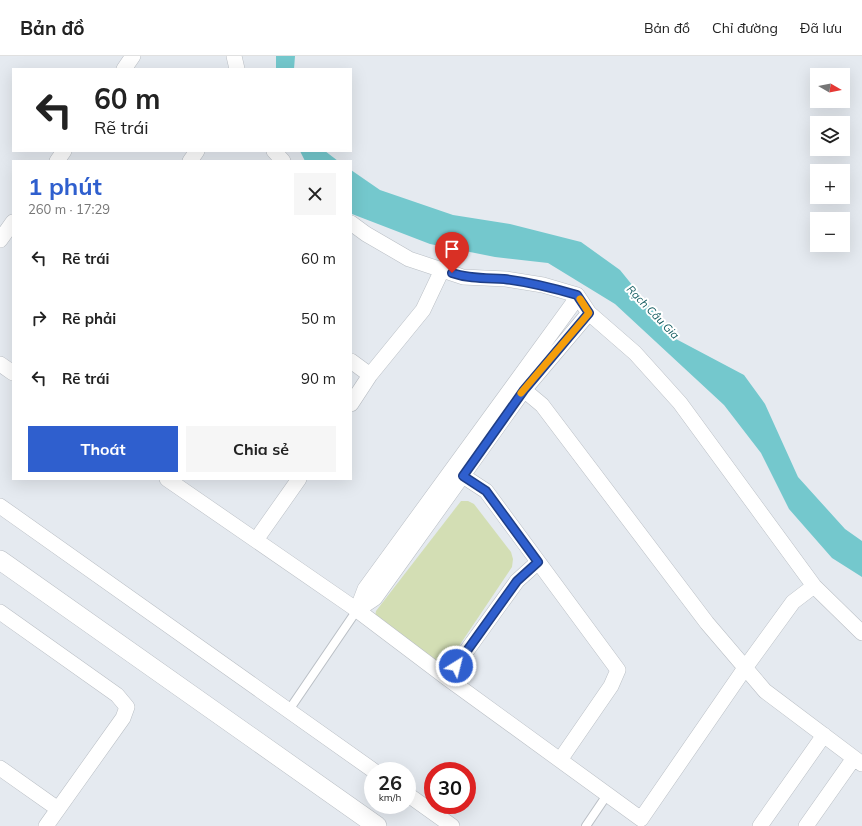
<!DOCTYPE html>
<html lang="vi">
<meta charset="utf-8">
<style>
body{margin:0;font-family:Mulish,sans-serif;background:#f6f6f6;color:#222;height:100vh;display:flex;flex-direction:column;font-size:15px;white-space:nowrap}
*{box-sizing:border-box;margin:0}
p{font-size:13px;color:#767676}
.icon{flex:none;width:22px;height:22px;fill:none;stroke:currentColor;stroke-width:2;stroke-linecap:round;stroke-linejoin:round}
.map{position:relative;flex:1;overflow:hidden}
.sheet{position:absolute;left:12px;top:104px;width:340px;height:320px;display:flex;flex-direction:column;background:#fff;border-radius:0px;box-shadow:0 4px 16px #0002}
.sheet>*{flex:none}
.top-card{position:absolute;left:12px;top:12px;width:340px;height:84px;border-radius:0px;box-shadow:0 4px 16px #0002;background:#fff;color:#222;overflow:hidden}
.needle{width:26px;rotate:99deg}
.fabs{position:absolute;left:810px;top:12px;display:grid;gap:8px}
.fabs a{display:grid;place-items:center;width:40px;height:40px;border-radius:0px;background:#fff;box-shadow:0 4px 16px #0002;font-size:20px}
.speed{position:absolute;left:364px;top:706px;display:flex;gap:8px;font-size:20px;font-weight:700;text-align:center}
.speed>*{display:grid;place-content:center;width:52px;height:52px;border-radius:50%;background:#fff;box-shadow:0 4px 16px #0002;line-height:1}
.speed small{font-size:10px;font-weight:400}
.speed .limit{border:6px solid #d22;background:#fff;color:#111}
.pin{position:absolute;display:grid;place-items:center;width:34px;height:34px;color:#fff;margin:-41px -17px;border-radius:50% 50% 50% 0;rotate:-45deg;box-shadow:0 0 4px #0007}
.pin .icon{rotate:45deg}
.me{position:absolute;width:44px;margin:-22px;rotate:36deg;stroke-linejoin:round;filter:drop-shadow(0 0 3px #0008)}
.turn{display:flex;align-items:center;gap:14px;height:84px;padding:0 16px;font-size:18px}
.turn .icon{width:52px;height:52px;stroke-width:2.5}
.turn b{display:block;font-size:28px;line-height:34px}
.round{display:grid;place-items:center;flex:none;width:42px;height:42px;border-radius:0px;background:#f6f6f6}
.head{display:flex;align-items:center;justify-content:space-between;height:68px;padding:0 16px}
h1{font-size:24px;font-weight:700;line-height:30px;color:#2f5fce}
.button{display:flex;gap:8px;margin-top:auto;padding:8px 16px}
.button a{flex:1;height:46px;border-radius:0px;background:#2f5fce;color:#fff;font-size:16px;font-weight:700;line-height:46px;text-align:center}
.button a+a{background:#f6f6f6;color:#222}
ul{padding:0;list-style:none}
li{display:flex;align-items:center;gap:12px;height:60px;padding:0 16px}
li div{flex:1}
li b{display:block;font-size:15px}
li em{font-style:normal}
header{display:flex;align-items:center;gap:24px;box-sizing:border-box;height:56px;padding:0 20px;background:#fff;border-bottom:1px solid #e0e0e0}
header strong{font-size:19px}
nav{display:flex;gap:22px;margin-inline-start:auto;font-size:14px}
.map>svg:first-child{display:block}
.green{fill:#d3deb4}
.water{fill:#74c8cd}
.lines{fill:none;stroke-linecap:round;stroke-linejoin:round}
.service-casing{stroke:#babfc5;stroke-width:10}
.minor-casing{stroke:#babfc5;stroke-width:16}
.tertiary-casing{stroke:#babfc5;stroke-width:20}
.service{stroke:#fff;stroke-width:8}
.minor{stroke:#fff;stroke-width:15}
.tertiary{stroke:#fff;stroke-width:19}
.route-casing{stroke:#1f3e86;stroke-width:10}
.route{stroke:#2f5fce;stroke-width:7}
.slow{stroke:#f59e0b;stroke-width:7}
.labels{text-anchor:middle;stroke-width:4;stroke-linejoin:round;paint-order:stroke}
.water-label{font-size:11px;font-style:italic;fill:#115b5f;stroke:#fff}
</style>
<header>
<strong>Bản đồ</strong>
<nav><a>Bản đồ</a><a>Chỉ đường</a><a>Đã lưu</a></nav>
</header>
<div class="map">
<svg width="862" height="770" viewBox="0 0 862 770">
<rect width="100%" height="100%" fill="#e5eaf0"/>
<path class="green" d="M461 445H468L474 448 511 496 513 503 512 511 451 602 446 608 439 610 375 560 376 555Z"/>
<path class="water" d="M276 0H295L294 13H276Z
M300 95H325L338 105H305Z
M351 114 380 134 453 159 510 168 581 186 620 214 676 283 744 319 765 348 798 421 845 473 862 485V521L832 502 789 453 761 397 724 349 615 248 548 207 495 201 430 188 352 158 351 157Z"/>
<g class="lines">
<defs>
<path id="service" d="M289 654 357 554
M586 770 607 739"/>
<path id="minor" d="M234 0 237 13
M124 13 133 0
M274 95 283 105
M57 105 64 95
M190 105 197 95
M351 167 366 178 409 203 463 221 506 223 543 229 577 239 589 257 635 297 680 347 814 530 862 577
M0 184 13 166
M351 305 370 319 423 254 442 214
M0 308 13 317
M524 334 542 349 707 567 765 635 862 708
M351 348 370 319
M463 420 486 435 618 614 611 630 560 704
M167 423 357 554 447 622 641 763 745 612 793 546 814 530
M0 450 374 715
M256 484 299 423
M357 554 365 533 574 246 577 239
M357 554 375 542 524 334 589 257
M0 556 117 639 127 651 123 662 46 770
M447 622 517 525 538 506
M0 712 58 753
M407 738 452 770
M760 770 824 679
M806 770 854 702"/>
<path id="tertiary" d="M0 504 377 770"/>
</defs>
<use href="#service" class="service-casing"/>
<use href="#minor" class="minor-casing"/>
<use href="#tertiary" class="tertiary-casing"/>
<use href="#service" class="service"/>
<use href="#minor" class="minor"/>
<use href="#tertiary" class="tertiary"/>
</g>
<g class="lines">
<defs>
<path id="route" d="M452 217C469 223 487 222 504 223 530 226 553 232 577 239L589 257 524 334 463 420 486 435 538 506 517 525 456 610"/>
</defs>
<use href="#route" class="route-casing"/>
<use href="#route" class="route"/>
<path class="slow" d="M521 337 589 257 580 243"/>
</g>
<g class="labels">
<g class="water-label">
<text transform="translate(653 256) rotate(46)" y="4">Rạch Cầu Gia</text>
</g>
</g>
</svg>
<div class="fabs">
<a><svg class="needle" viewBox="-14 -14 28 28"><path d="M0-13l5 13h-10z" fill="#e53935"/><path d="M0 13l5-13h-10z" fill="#767676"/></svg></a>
<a><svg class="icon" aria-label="layers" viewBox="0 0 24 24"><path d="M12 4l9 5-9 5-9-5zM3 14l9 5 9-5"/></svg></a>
<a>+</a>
<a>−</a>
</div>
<div class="speed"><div>26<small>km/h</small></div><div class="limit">30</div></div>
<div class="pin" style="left:452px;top:217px;background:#d93025"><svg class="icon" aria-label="arrive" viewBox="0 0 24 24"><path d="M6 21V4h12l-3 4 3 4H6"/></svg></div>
<svg class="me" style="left:456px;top:610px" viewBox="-20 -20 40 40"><circle r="17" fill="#2f5fce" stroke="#fff" stroke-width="3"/><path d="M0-11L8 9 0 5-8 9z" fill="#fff"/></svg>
<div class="top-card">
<div class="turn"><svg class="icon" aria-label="left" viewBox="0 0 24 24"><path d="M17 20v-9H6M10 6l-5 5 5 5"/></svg><div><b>60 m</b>Rẽ trái</div></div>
</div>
<section class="sheet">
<div class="head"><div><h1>1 phút</h1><p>260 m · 17:29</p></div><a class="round"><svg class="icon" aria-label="close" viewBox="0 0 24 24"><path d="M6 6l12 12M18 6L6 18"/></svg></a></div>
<ul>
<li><svg class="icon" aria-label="left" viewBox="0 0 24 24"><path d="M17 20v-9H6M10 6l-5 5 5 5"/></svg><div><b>Rẽ trái</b></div><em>60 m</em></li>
<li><svg class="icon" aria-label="right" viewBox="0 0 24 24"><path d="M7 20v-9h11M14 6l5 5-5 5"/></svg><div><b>Rẽ phải</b></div><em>50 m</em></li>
<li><svg class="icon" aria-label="left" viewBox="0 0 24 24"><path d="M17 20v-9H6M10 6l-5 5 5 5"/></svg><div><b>Rẽ trái</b></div><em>90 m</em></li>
</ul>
<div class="button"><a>Thoát</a><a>Chia sẻ</a></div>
</section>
</div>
